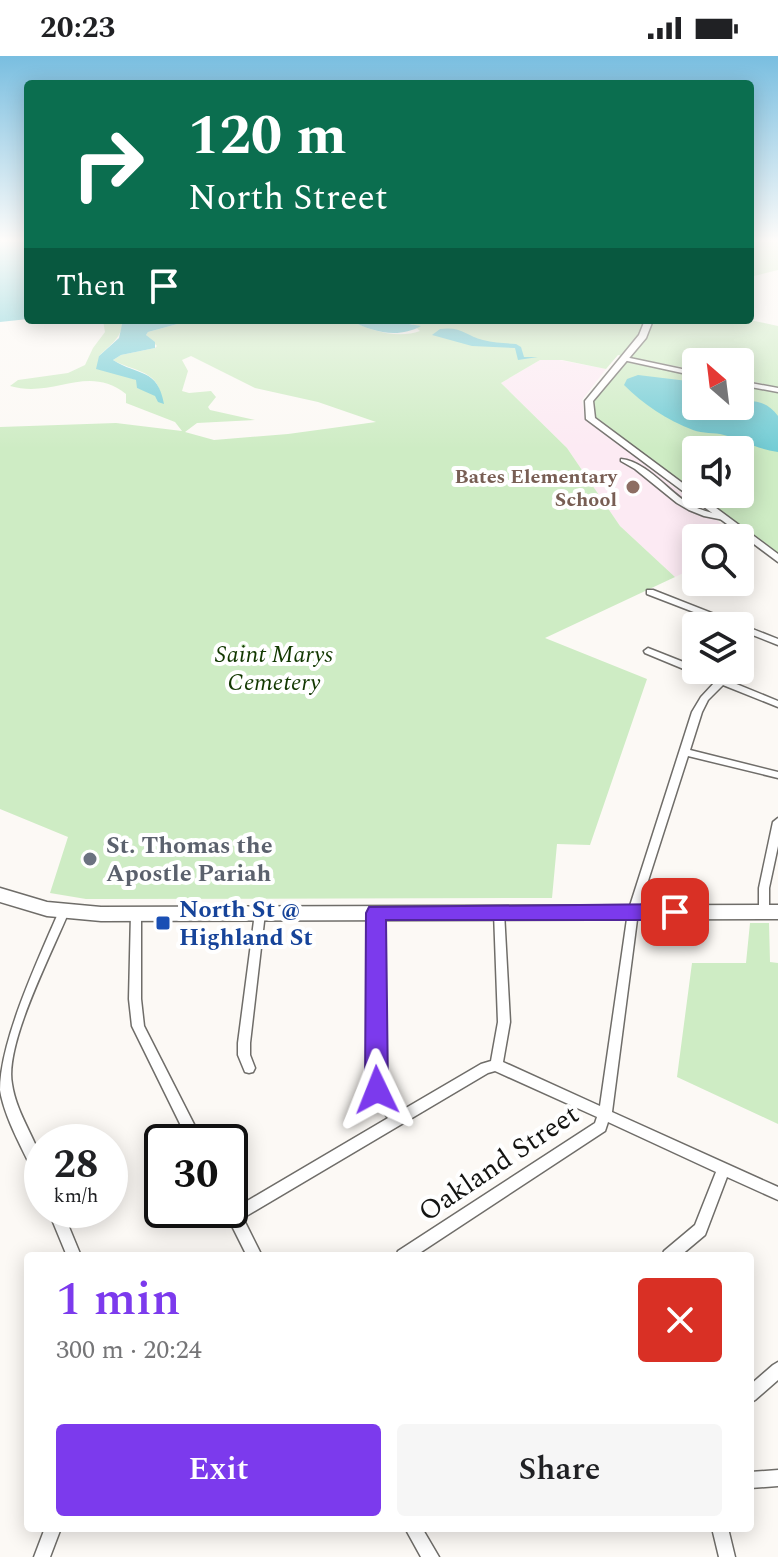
<!DOCTYPE html>
<meta charset="utf-8">
<style>
body{margin:0;font-family:Spectral,serif;background:#f6f6f6;color:#202124;height:100vh;display:flex;flex-direction:column;font-size:30px;white-space:nowrap}
*{box-sizing:border-box;margin:0}
p{font-size:26px;color:#757577}
.icon{flex:none;width:44px;height:44px;fill:none;stroke:currentColor;stroke-width:2;stroke-linecap:round;stroke-linejoin:round}
.map{position:relative;flex:1;overflow:hidden}
.side{position:absolute;left:24px;top:1196px;width:730px;height:280px;display:flex;flex-direction:column;background:#fff;border-radius:8px;box-shadow:0 4px 20px #0003}
.side>*{flex:none}
.banner{position:absolute;left:24px;top:24px;width:730px;height:244px;border-radius:8px;box-shadow:0 4px 20px #0003;background:#0b6e4f;color:#fff;overflow:hidden}
.needle{width:52px;rotate:332deg}
.buttons{position:absolute;left:682px;top:292px;display:grid;gap:16px}
.buttons a{display:grid;place-items:center;width:72px;height:72px;border-radius:8px;background:#fff;box-shadow:0 4px 20px #0003;font-size:40px}
.speed{position:absolute;left:24px;top:1068px;display:flex;gap:16px;font-size:40px;font-weight:700;text-align:center}
.speed>*{display:grid;place-content:center;width:104px;height:104px;border-radius:50%;background:#fff;box-shadow:0 4px 20px #0003;line-height:1}
.speed small{font-size:20px;font-weight:400}
.speed .limit{border:4px solid #111;border-radius:12px;background:#fff;color:#111}
.pin{position:absolute;display:grid;place-items:center;width:68px;height:68px;color:#fff;margin:-34px;border-radius:16px;box-shadow:0 4px 12px #0006}
.me{position:absolute;width:88px;margin:-44px;rotate:358deg;stroke-linejoin:round;filter:drop-shadow(0 0 6px #0008)}
.turn{display:flex;align-items:center;gap:28px;height:168px;padding:0 32px;font-size:36px}
.turn .icon{width:104px;height:104px;stroke-width:2.5}
.turn b{display:block;font-size:56px;line-height:68px}
.then{display:flex;align-items:center;height:76px;padding:0 32px;background:#0003;gap:16px;font-size:30px}
.round{display:grid;place-items:center;flex:none;width:84px;height:84px;border-radius:8px;background:#f6f6f6}
.head{display:flex;align-items:center;justify-content:space-between;height:136px;padding:0 32px}
h1{font-size:48px;font-weight:600;line-height:60px;color:#7c3aed}
.action{display:flex;gap:16px;margin-top:auto;padding:16px 32px}
.action a{flex:1;height:92px;border-radius:8px;background:#7c3aed;color:#fff;font-size:32px;font-weight:600;line-height:92px;text-align:center}
.action a+a{background:#f6f6f6;color:#202124}
.status{display:flex;justify-content:space-between;align-items:center;height:56px;padding:0 40px;background:#fff;direction:ltr}
.status svg{height:22px;fill:currentColor}
.map>svg:first-child{display:block}
.education{fill:#fceaf3}
.green{fill:#ceecc4;fill-rule:evenodd}
.water{fill:#74cdd5}
.lines{fill:none;stroke-linecap:round;stroke-linejoin:round}
.minor-casing{stroke:#6f6d69;stroke-width:3}
.major-casing{stroke:#6f6d69;stroke-width:3}
.highway-casing{stroke:#6f6d69;stroke-width:3}
.minor{fill:#fff;fill-rule:evenodd}
.major{fill:#fff;fill-rule:evenodd}
.highway{fill:#fff;fill-rule:evenodd}
.route{fill:#7c3aed;stroke:#51269a;stroke-width:2}
.education-dot{fill:#8d6e63;stroke:#fff;stroke-width:3}
.worship-dot{fill:#6b7280;stroke:#fff;stroke-width:3}
.transit-dot{fill:#1a4fb4;stroke:#fff;stroke-width:3}
.labels{text-anchor:middle;stroke-width:8;stroke-linejoin:round;paint-order:stroke}
.far-education-label{font-size:20px;font-weight:bold;fill:#785e54;stroke:#fff;text-anchor:end}
.park-label{font-size:24px;font-style:italic;fill:#123800;stroke:#fff}
.worship-label{font-size:24px;font-weight:bold;fill:#5b616d;stroke:#fff;text-anchor:start}
.transit-label{font-size:24px;font-weight:bold;fill:#164399;stroke:#fff;text-anchor:start}
.near-street-label{font-size:28px;fill:#141412;stroke:#fff}
</style>
<div class="status"><b>20:23</b><svg viewBox="0 0 49 12"><path d="M0 12V9h3v3zM5 12V6h3v6zM10 12V3h3v9zM15 12V0h3v12zM26 1h20v11H26zM47 4h2v5h-2z"/></svg></div>
<div class="map">
<svg width="778" height="1501" viewBox="0 0 778 1501">
<rect width="100%" height="100%" fill="#fcf9f5"/>
<path class="education" d="M554 303 606 313 582 344 585 362 746 487 740 490V482H696V511L675 521 620 470 567 392 501 327 540 304Z"/>
<path class="green" d="M750 183H778V214L750 221Z
M103 264H123C122 282 111 288 99 300L121 319 137 324V332L161 339C156 313 131 315 113 304L121 299 155 292 157 290 146 279 148 276 192 264H350C370 275 398 283 420 275L411 267 385 264H750L778 270V331L740 323V306H696V314L618 299 606 313 562 304H540L501 327 567 392 620 470 675 521 545 582 647 623 590 789 557 788 552 842 86 843 50 837 68 781 0 753V371L116 367 182 375 175 366 126 347V338C87 307 54 343 10 330L18 324 68 317 85 309 93 292 105 276ZM191 300 255 332 318 346 376 366 288 378 214 384 185 376 197 367 255 364 210 354 208 351 216 341 211 335 189 337 182 335 188 315 182 304Z
M625 306 696 320V350H740V329L778 336V500L599 367 591 354 593 343ZM696 394H740V438H696Z
M750 867H769L770 906 778 907V1068L677 1021 692 907H746Z"/>
<path class="water" d="M0 183H28V263L0 266Z
M123 264H192L148 276 146 279 155 286V292L121 299 113 304C138 320 158 312 164 348L158 346 155 340 137 332 136 324 96 313 99 300 119 282Z
M350 264H385L421 270C398 283 372 276 350 264Z
M440 273C462 270 466 280 483 284 494 287 505 287 516 288L521 291 524 301H538L518 304 515 292 472 290 432 279Z
M638 319 696 326V350H740V346C755 343 769 347 778 360V396C756 393 744 384 724 379 714 376 703 378 693 374 667 364 643 348 624 329L627 323Z"/>
<g class="lines">
<defs>
<path id="minor" d="M625 301 696 316V320L623 304 622 303Z
M740 325 778 332V336L740 329Z
M621 403C648 406 668 436 691 449 703 456 716 457 728 462L724 464 704 460 689 454 677 447 635 413 621 405Z
M647 534H653L778 583V589L740 574V570H730L647 538Z
M648 592 696 611V614H702L778 645V651L723 629 708 644 702 656 690 694 778 716V722L688 700 638 856 612 1056 778 1131V1144L727 1121 705 1179 680 1200H662L664 1195 695 1169 716 1116 608 1066 605 1075 415 1200H396L398 1195 595 1067 597 1061 495 1015 488 1017 243 1162 262 1200H247L224 1154H230V1145L235 1147 237 1151 388 1062 378 1049 369 1023 371 857 372 854H380L381 857V1023L387 1042 399 1056 481 1008 491 1005 498 966 494 856 495 853H503L504 856 510 966 503 1006 600 1050 628 856 692 656 701 641 715 626 645 597 644 595Z
M778 762V790L769 832V856L768 859H760L759 856V832L773 766Z
M64 851 68 852 69 855C53 895 4 988 12 1028 16 1055 32 1077 41 1102 43 1109 42 1118 42 1126L37 1124C25 1097 5 1064 0 1034 0 984 39 902 59 855L60 852Z
M136 853 140 854 141 857V943L144 970 203 1086H189L132 970 129 943 131 857 132 854Z
M260 853 264 854 265 857 250 987V999L255 1012 253 1016 249 1017 245 1016 238 999V987L255 857 256 854Z
M48 1154H62L81 1200H67Z
M778 1306V1324L755 1344 750 1347V1329L773 1309Z
M778 1414V1430L750 1432V1416Z
M45 1472H61L50 1501H34Z
M405 1472H422L439 1501H421Z
M712 1472H728L735 1501H719Z"/>
<path id="major" d="M645 264H653L646 282 593 345 595 362 778 498V506L586 363 585 345 639 279Z"/>
<path id="highway" d="M0 832 47 846 101 851 778 849V863L101 865 47 860 0 846Z"/>
</defs>
<use href="#minor" class="minor-casing"/>
<use href="#major" class="major-casing"/>
<use href="#highway" class="highway-casing"/>
<use href="#minor" class="minor"/>
<use href="#major" class="major"/>
<use href="#highway" class="highway"/>
</g>
<linearGradient id="sky" x2="0" y2="1"><stop stop-color="#79bee0"/><stop offset="0.47" stop-color="#fefcfa"/><stop offset="1" stop-color="#fefcfa" stop-opacity="0"/></linearGradient>
<rect width="778" height="393" fill="url(#sky)"/>
<path class="route" d="M675 848 682 851 685 856 682 862 675 864H386L388 1034 385 1042 377 1045 369 1042 365 1034 366 857 369 851Z"/>
<circle class="education-dot" cx="633" cy="431" r="8"/>
<circle class="worship-dot" cx="90" cy="803" r="8"/>
<rect class="transit-dot" x="155" y="859" width="16" height="16" rx="4"/>
<g class="labels">
<g class="far-education-label">
<text x="617" y="427">Bates Elementary<tspan x="617" dy="23">School</tspan></text>
</g>
<g class="park-label">
<text x="274" y="606">Saint Marys<tspan x="274" dy="28">Cemetery</tspan></text>
</g>
<g class="worship-label">
<text x="106" y="797">St. Thomas the<tspan x="106" dy="28">Apostle Pariah</tspan></text>
</g>
<g class="transit-label">
<text x="179" y="861">North St @<tspan x="179" dy="28">Highland St</tspan></text>
</g>
<g class="near-street-label">
<text transform="translate(498 1106) rotate(-34)" y="10">Oakland Street</text>
</g>
</g>
</svg>
<div class="buttons">
<a><svg class="needle" viewBox="-14 -14 28 28"><path d="M0-13l5 13h-10z" fill="#e53935"/><path d="M0 13l5-13h-10z" fill="#757577"/></svg></a>
<a><svg class="icon" aria-label="sound" viewBox="0 0 24 24"><path d="M4 9h4l5-4v14l-5-4H4zM17 9q2 3 0 6"/></svg></a>
<a><svg class="icon" aria-label="search" viewBox="0 0 24 24"><circle cx="10" cy="10" r="6"/><path d="M15 15l6 6"/></svg></a>
<a><svg class="icon" aria-label="layers" viewBox="0 0 24 24"><path d="M12 4l9 5-9 5-9-5zM3 14l9 5 9-5"/></svg></a>
</div>
<div class="speed"><div>28<small>km/h</small></div><div class="limit">30</div></div>
<div class="pin" style="left:675px;top:856px;background:#d93025"><svg class="icon" aria-label="arrive" viewBox="0 0 24 24"><path d="M6 21V4h12l-3 4 3 4H6"/></svg></div>
<svg class="me" style="left:377px;top:1034px" viewBox="-20 -20 40 40"><path d="M0-17L14 15 0 8-14 15z" fill="#7c3aed" stroke="#fff" stroke-width="4"/></svg>
<div class="banner">
<div class="turn"><svg class="icon" aria-label="right" viewBox="0 0 24 24"><path d="M7 20v-9h11M14 6l5 5-5 5"/></svg><div><b>120 m</b>North Street</div></div>
<div class="then">Then<svg class="icon" aria-label="arrive" viewBox="0 0 24 24"><path d="M6 21V4h12l-3 4 3 4H6"/></svg></div>
</div>
<section class="side">
<div class="head"><div><h1>1 min</h1><p>300 m · 20:24</p></div><a class="round" style="background:#d93025;color:#fff"><svg class="icon" aria-label="close" viewBox="0 0 24 24"><path d="M6 6l12 12M18 6L6 18"/></svg></a></div>
<div class="action"><a>Exit</a><a>Share</a></div>
</section>
</div>
